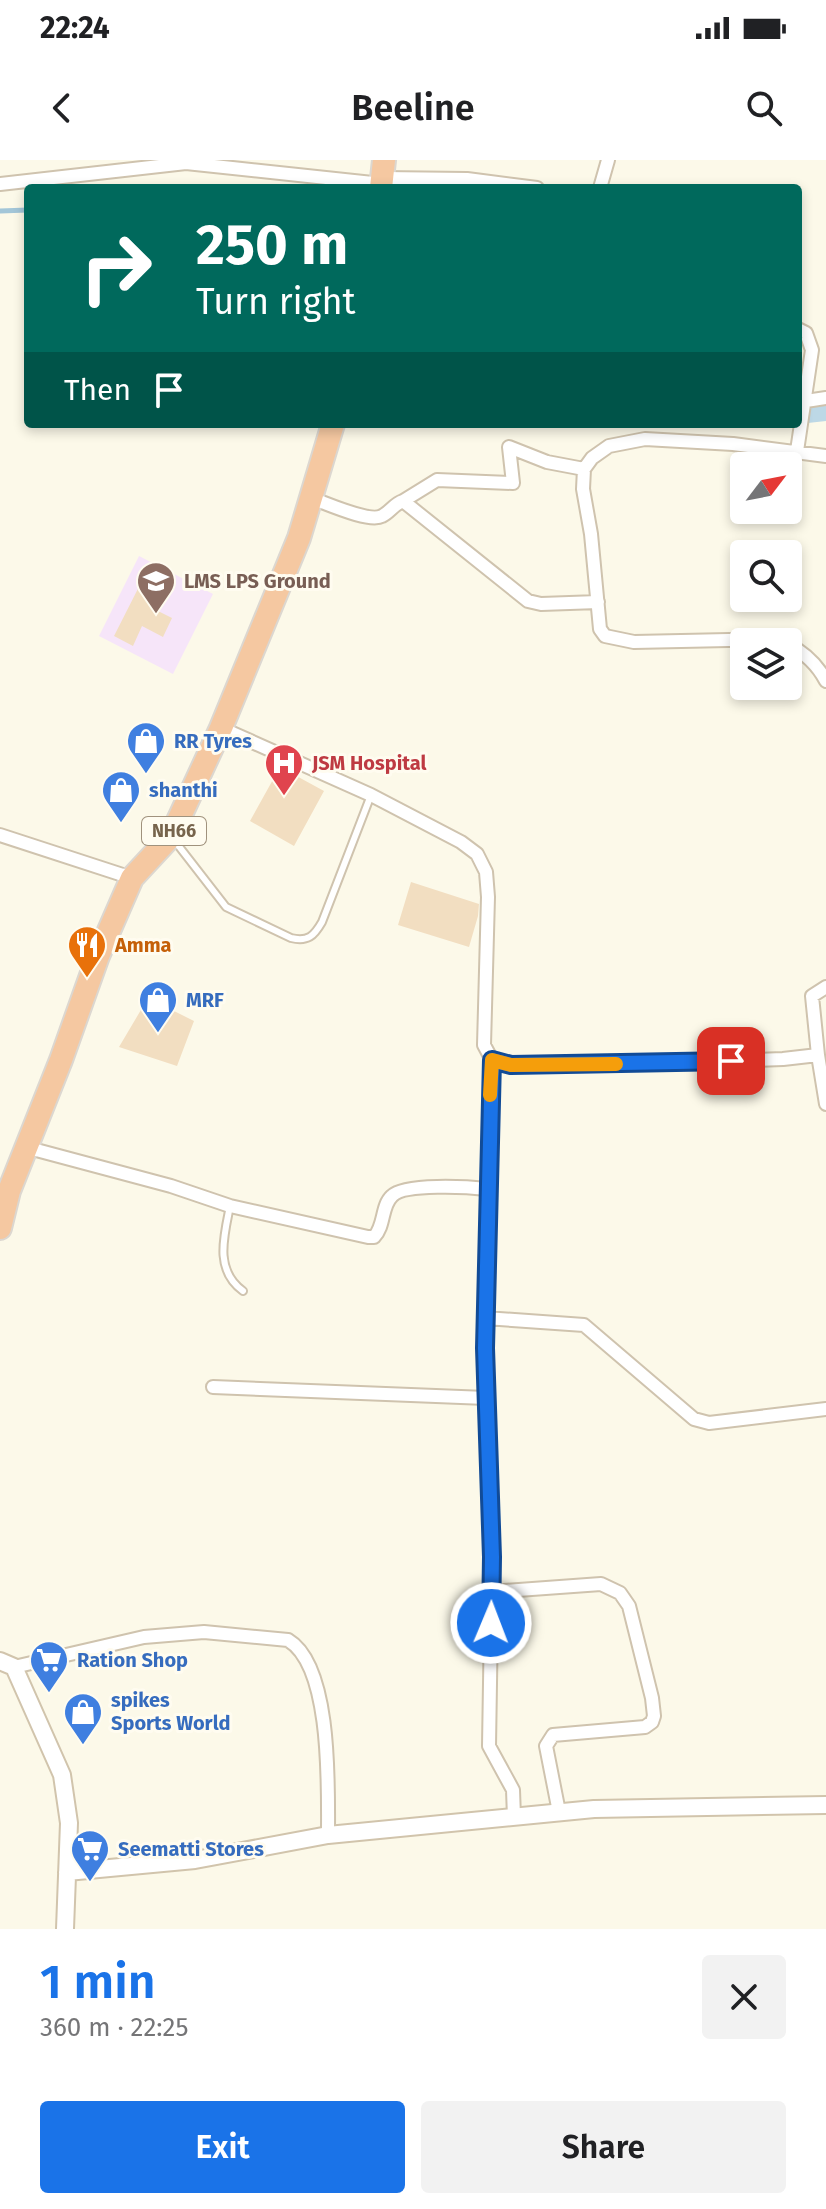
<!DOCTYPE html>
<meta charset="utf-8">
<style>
body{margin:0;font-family:"Fira Sans",sans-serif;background:#f2f2f2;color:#202124;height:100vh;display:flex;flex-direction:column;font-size:30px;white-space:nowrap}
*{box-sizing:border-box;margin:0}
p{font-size:26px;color:#757577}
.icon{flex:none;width:44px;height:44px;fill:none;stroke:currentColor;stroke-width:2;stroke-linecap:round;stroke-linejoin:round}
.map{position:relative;height:1769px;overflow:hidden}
.sheet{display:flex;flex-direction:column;background:#fff;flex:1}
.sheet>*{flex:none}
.banner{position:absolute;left:24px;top:24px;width:778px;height:244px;border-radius:8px;box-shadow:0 4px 12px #0003;background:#00695c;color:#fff;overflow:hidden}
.needle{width:52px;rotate:58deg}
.controls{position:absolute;left:730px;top:292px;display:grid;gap:16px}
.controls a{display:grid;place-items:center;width:72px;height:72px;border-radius:8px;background:#fff;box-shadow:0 4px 12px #0003;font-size:40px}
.pin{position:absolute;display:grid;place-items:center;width:68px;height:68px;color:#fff;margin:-34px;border-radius:16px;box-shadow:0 4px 12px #0006}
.me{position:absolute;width:88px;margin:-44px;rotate:1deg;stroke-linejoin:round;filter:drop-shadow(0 0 6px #0008)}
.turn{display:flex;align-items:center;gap:28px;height:168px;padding:0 40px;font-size:36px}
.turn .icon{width:104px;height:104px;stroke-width:2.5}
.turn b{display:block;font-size:56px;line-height:68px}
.then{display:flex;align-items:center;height:76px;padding:0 40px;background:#0003;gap:16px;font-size:30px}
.round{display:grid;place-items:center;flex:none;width:84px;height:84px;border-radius:8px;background:#f2f2f2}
.overview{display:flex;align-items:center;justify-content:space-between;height:136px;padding:0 40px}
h1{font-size:48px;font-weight:600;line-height:60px;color:#1a73e8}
.cta{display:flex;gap:16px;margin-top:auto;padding:16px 40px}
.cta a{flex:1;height:92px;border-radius:8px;background:#1a73e8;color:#fff;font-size:32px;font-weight:600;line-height:92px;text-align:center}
.cta a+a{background:#f2f2f2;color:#202124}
.status{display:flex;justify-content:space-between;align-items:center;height:56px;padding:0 40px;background:#fff;direction:ltr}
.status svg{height:22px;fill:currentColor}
header{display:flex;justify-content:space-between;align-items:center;height:104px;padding:0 40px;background:#fff;font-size:36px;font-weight:600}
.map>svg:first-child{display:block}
.education{fill:#f6e5f9}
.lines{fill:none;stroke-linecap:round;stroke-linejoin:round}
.stream{stroke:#a3c6d8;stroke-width:5}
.canal{stroke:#bdd8e6;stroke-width:16}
.building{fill:#f2dec1}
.lane-casing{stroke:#cfc3ae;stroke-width:10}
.street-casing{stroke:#cfc3ae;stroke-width:16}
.secondary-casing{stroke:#d1c4ac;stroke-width:20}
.highway-casing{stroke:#dcd7d0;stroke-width:26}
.lane{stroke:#fff;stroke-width:6}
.street{stroke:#fff;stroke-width:12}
.secondary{stroke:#fff;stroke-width:16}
.highway{stroke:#f5c8a1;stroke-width:22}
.route-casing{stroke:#114b97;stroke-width:20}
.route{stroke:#1a73e8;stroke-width:14}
.slow{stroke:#f59e0b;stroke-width:14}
.labels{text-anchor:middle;stroke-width:6;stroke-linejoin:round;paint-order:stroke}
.shield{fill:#fffcf0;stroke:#a0927d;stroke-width:2}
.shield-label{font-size:18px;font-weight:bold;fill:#77644c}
.education-label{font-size:20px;font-weight:bold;fill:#785e54;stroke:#fffcf0;text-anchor:start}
.shop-label{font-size:20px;font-weight:bold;fill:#366cbe;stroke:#fffcf0;text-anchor:start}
.health-label{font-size:20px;font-weight:bold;fill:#be3a42;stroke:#fffcf0;text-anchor:start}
.food-label{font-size:20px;font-weight:bold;fill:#c56008;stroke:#fffcf0;text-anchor:start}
</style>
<div class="status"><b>22:24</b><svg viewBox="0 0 49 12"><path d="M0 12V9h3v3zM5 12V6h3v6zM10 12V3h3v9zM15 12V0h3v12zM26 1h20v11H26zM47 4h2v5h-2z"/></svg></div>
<header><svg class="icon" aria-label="back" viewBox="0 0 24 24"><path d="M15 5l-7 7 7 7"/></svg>Beeline<svg class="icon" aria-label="search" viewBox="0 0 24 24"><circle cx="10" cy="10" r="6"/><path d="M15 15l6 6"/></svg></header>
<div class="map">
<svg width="826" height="1769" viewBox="0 0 826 1769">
<rect width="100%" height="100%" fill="#fcf9e9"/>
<path class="education" d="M139 396 213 434 173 514 99 476Z"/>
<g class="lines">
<path class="stream" d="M0 51 28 50"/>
<path class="canal" d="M798 256 826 253"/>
</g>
<path class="building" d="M149 407 168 417 152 448 172 458 163 477 142 466 133 486 114 476Z
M280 607 324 631 294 686 250 661Z
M411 722 479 744 478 756 469 787 398 765Z
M148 838 194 861 177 906 119 887Z"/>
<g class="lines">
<defs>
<path id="lane" d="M174 680 226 747 291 778C308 782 314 776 322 762L371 635
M230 1046C224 1076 214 1110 243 1131"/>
<path id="street" d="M382 18 467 19 537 28
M0 24 186 3 382 24
M600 28 608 0
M806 241 826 238
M797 291 812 190 806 173 798 169
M311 338C326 343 369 363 382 356 390 352 394 344 403 341L528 441 541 444 598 442
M403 341 437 320 513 323 509 287 547 302 584 309
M784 482 771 479 634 482 605 476 600 469 591 374 583 329 584 309 592 298 609 286 645 279 733 284 826 296
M788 484C805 493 817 504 826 521
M221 568 371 635 461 682 477 694 486 712 488 737 484 885 492 900 497 903 653 904 783 899 818 895 812 836 826 827
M0 675 132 718
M818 895 826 944
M492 900 485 1188 492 1397 489 1586 513 1630 514 1657
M25 987 171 1026 230 1046 368 1077H374C385 1066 381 1046 392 1036 404 1023 469 1027 487 1029
M485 1158 584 1165 694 1259 709 1263 826 1249
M213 1227 486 1238
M491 1432 601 1424 620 1433 629 1446 652 1538 654 1556 652 1562 645 1567 553 1575 546 1586 559 1652
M14 1507 144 1477 204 1472 288 1480C332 1506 328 1628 328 1675"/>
<path id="secondary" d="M0 1501 14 1507 62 1615 69 1663 65 1769
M67 1712 195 1700 328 1675 594 1649 826 1645"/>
<path id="highway" d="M381 28 384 0
M0 1068 9 1031 61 900 98 796 132 718 171 676 221 568 299 378 333 264"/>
</defs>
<use href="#lane" class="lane-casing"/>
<use href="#street" class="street-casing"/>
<use href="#secondary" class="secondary-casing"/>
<use href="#highway" class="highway-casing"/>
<use href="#lane" class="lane"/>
<use href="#street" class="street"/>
<use href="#secondary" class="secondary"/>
<use href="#highway" class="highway"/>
</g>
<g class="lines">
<defs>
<path id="route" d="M491 1463 492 1397 485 1188 492 900 511 905 731 901"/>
</defs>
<use href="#route" class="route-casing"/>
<use href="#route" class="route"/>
<path class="slow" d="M490 935 492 900 511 905 616 904"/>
</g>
<defs>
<symbol id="school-pin" viewBox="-11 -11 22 30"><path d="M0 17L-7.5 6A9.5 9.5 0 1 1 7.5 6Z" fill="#8d6e63" stroke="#fffcf0"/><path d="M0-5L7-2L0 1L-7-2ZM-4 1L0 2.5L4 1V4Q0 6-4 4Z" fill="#fff"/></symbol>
<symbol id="shop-pin" viewBox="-11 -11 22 30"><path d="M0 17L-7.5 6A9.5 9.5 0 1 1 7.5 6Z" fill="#3f7fe0" stroke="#fffcf0"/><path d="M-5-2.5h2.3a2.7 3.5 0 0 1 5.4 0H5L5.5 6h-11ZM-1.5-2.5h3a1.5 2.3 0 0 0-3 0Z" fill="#fff"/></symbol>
<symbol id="hospital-pin" viewBox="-11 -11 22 30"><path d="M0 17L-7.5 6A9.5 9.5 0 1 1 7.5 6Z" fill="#e0444e" stroke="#fffcf0"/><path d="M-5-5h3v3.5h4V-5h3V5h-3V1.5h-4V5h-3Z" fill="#fff"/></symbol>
<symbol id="restaurant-pin" viewBox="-11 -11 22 30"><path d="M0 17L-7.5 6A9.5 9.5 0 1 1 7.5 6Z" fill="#e8710a" stroke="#fffcf0"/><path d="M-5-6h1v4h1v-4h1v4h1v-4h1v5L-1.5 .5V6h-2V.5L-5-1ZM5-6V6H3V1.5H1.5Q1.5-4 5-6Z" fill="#fff"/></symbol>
<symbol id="supermarket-pin" viewBox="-11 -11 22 30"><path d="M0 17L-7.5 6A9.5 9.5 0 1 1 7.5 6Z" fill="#3f7fe0" stroke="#fffcf0"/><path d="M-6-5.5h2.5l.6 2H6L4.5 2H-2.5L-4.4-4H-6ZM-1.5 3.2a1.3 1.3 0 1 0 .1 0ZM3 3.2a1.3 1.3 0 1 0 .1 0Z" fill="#fff"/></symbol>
</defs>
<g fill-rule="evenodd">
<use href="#school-pin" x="134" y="399" width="44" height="60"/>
<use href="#shop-pin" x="124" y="559" width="44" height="60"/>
<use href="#hospital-pin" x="262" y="581" width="44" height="60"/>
<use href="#shop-pin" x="99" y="608" width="44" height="60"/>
<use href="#restaurant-pin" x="65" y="763" width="44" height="60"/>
<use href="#shop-pin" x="136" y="818" width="44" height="60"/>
<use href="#supermarket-pin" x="27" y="1478" width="44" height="60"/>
<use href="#shop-pin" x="61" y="1530" width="44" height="60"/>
<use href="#supermarket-pin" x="68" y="1667" width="44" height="60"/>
</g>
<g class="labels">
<rect class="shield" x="142" y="657" width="64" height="28" rx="6"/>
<g class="shield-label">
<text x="174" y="677">NH66</text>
</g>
<g class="education-label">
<text x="184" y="428">LMS LPS Ground</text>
</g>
<g class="shop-label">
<text x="174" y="588">RR Tyres</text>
<text x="149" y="637">shanthi</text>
<text x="186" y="847">MRF</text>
<text x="77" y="1507">Ration Shop</text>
<text x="111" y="1547">spikes<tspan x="111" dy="23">Sports World</tspan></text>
<text x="118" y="1696">Seematti Stores</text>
</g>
<g class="health-label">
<text x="312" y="610">JSM Hospital</text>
</g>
<g class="food-label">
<text x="115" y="792">Amma</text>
</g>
</g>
</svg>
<div class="controls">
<a><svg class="needle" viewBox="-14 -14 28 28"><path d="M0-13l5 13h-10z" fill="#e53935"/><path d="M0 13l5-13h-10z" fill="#757577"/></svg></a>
<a><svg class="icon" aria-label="search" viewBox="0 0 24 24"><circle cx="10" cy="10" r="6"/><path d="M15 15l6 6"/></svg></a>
<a><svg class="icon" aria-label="layers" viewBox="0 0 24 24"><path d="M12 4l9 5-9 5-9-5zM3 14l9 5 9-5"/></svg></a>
</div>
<div class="pin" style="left:731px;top:901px;background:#d93025"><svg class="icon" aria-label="arrive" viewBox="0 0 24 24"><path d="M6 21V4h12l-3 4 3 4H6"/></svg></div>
<svg class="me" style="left:491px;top:1463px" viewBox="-20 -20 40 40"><circle r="17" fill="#1a73e8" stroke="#fff" stroke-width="3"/><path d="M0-11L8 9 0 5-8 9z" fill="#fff"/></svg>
<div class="banner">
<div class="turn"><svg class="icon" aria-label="right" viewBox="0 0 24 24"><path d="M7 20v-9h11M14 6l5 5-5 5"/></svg><div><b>250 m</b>Turn right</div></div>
<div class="then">Then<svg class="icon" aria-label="arrive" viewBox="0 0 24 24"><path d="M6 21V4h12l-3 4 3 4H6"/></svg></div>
</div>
</div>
<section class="sheet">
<div class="overview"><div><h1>1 min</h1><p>360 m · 22:25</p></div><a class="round"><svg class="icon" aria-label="close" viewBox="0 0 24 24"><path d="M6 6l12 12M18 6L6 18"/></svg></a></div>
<div class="cta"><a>Exit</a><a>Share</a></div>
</section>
